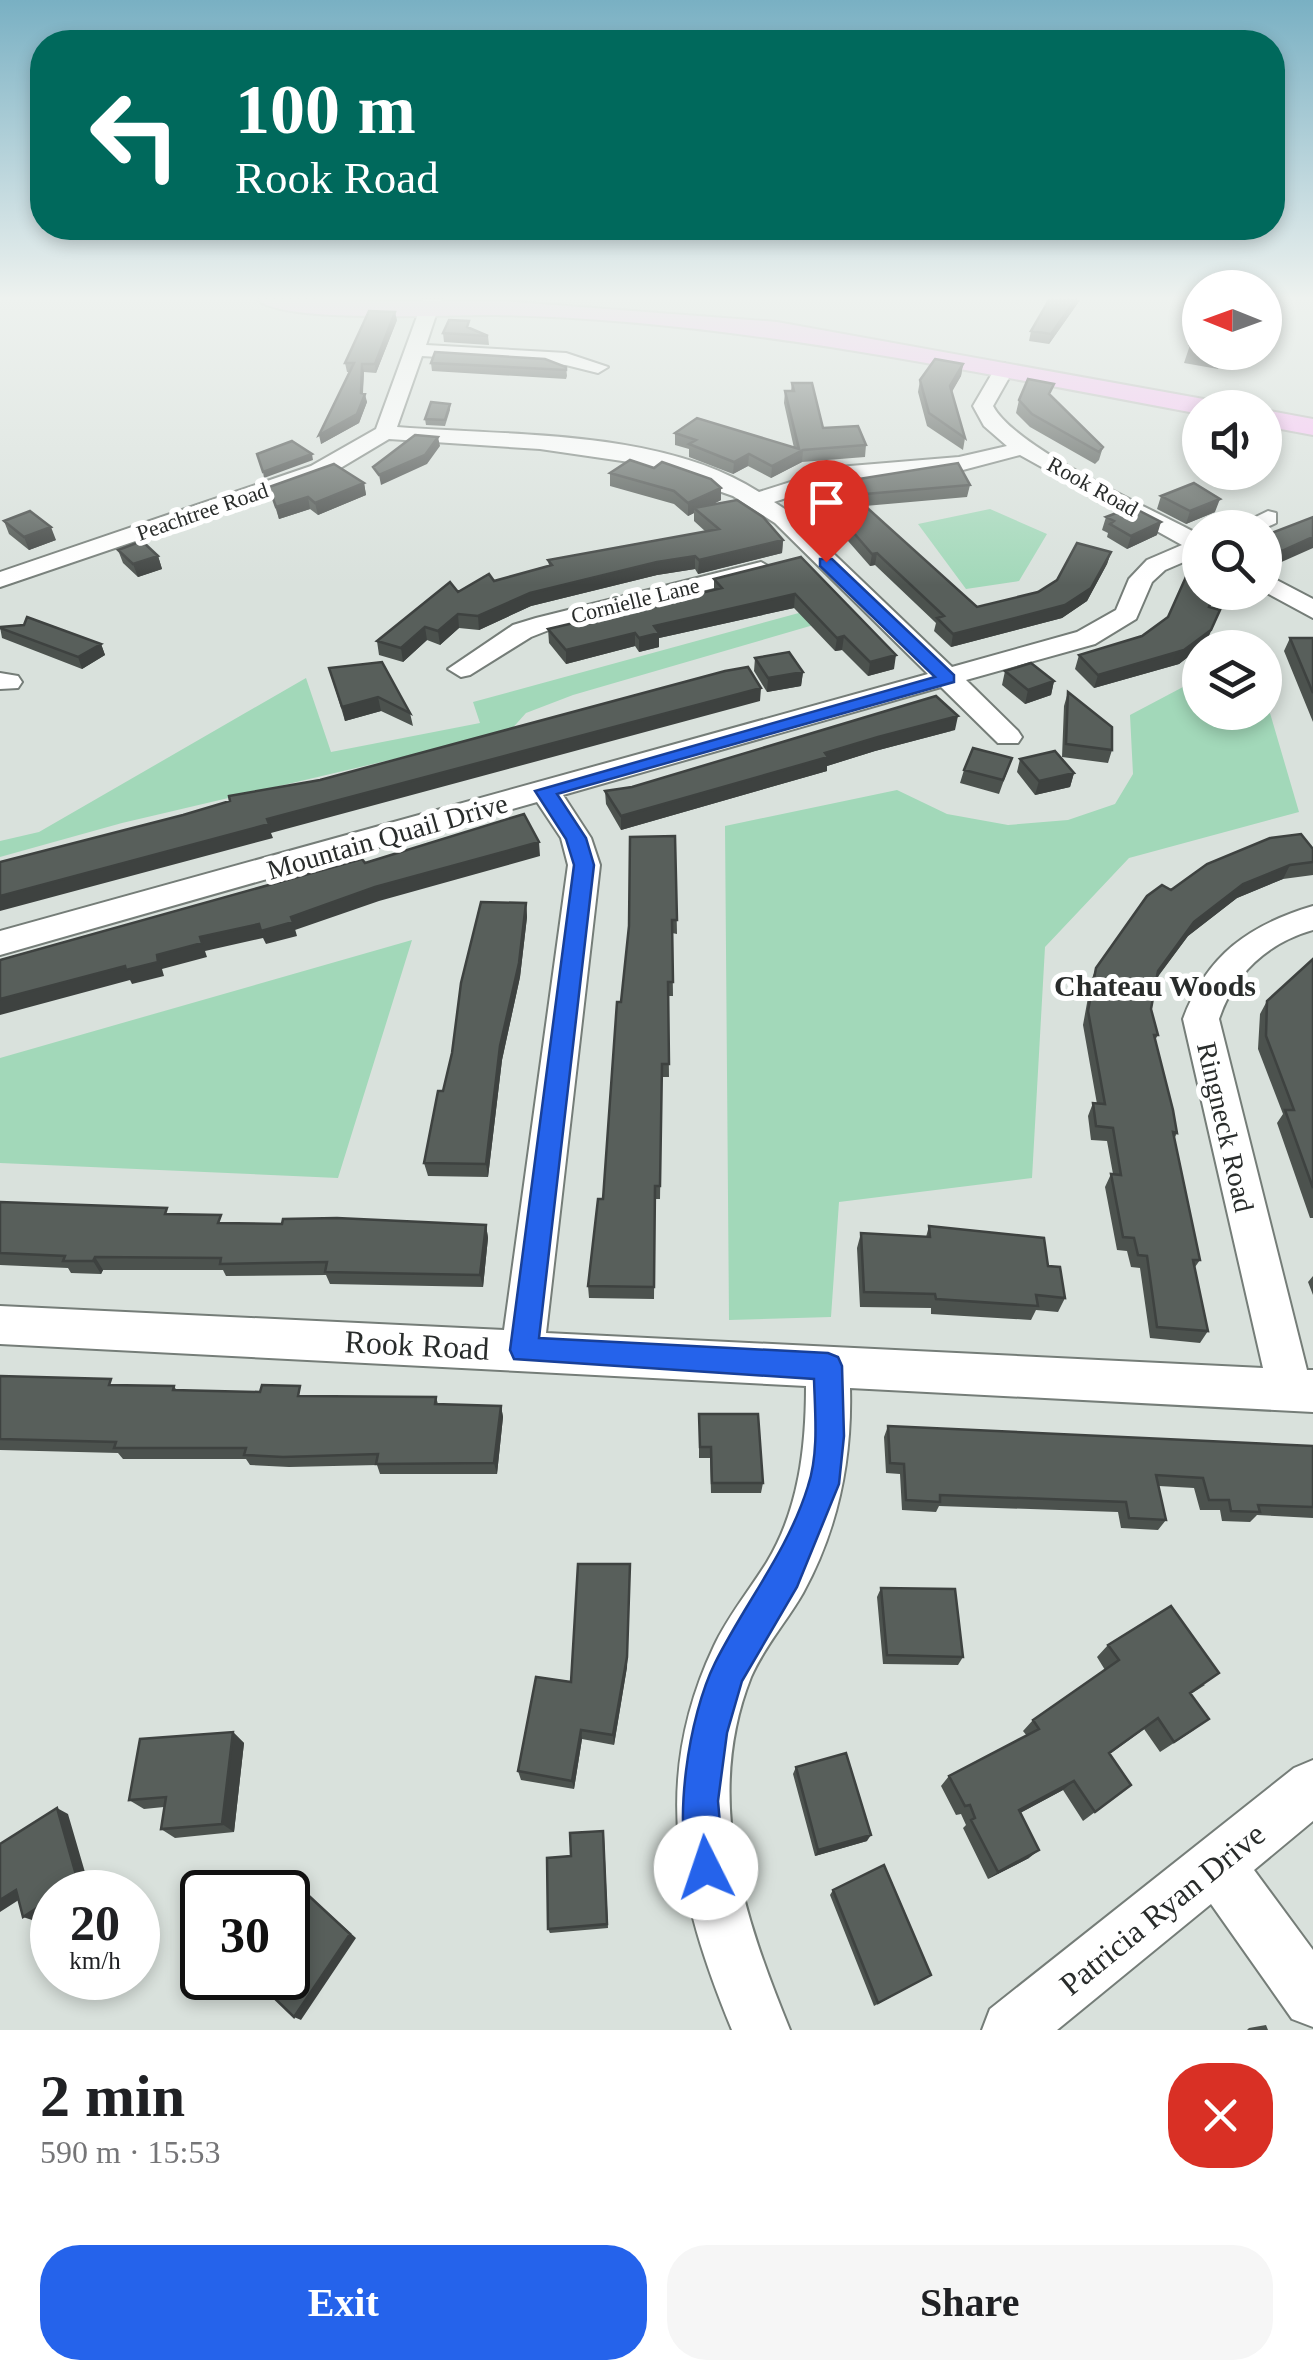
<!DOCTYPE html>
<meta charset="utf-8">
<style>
body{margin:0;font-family:"Times New Roman",serif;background:#f6f6f6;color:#202124;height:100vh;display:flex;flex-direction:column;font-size:38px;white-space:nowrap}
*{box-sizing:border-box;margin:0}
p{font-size:32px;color:#757577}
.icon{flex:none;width:55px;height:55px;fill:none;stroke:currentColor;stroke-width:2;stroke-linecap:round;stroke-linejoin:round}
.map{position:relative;height:2030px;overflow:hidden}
.sheet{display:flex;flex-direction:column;background:#fff;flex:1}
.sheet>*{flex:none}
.top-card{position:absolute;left:30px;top:30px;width:1255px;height:210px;border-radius:40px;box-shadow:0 5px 15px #0003;background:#00695c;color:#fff;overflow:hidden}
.needle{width:65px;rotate:271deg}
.buttons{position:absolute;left:1182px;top:270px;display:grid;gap:20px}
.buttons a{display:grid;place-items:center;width:100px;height:100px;border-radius:50%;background:#fff;box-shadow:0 5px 15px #0003;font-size:50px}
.speed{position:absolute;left:30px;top:1870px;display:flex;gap:20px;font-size:50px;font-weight:700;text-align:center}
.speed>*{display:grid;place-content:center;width:130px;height:130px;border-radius:50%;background:#fff;box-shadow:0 5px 15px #0003;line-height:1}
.speed small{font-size:25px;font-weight:400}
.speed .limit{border:5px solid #111;border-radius:15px;background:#fff;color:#111}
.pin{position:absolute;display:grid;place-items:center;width:85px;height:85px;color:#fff;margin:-102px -42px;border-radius:50% 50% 50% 0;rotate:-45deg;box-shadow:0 0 10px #0007}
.pin .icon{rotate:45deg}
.me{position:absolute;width:110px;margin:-55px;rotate:356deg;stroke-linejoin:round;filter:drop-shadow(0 0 8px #0008)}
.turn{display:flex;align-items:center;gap:35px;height:210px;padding:0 40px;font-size:45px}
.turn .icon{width:130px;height:130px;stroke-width:2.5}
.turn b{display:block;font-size:70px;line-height:85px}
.round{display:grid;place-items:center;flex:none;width:105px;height:105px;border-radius:40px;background:#f6f6f6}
.head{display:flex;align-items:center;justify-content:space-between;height:170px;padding:0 40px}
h1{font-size:60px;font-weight:700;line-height:75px}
.action{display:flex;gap:20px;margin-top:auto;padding:20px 40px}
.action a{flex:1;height:115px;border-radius:40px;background:#2563eb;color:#fff;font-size:40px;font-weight:700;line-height:115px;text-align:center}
.action a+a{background:#f6f6f6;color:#202124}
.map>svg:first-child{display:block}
.green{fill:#a2d8b9}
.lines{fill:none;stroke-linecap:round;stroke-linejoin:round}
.minor-casing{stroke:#757d78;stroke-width:4}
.major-casing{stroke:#bbb;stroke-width:4}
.minor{fill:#fff;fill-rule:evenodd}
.major{fill:#fbc1f8;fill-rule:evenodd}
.wall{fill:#4c524e}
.shaded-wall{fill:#3e4240}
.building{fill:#585f5b;stroke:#3e4240;stroke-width:2.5}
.route{fill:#2563eb;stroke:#184099;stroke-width:2.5}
.labels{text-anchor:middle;stroke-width:10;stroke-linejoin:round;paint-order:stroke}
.far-street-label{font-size:22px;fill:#292c2b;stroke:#fff}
.street-label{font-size:28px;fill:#292c2b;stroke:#fff}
.neighbourhood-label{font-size:30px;font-weight:bold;fill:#292c2b;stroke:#fff}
.near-street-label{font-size:32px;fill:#292c2b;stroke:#fff}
</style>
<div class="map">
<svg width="1313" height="2030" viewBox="0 0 1313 2030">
<rect width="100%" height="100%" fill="#d9e1dc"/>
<path class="green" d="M990 509 1047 534 1019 581 966 589 918 524Z
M832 604 841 617 573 695 526 713 509 732 122 823 0 857V841L39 832 306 678 331 752 480 723 473 702Z
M1200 678V712H1265V696L1299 812 1129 858 1045 947 1032 1178 839 1202 831 1317 729 1320 725 826 897 790 947 814 1008 825 1068 820 1115 804 1133 774 1130 715Z
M412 940 338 1178 0 1163V1058Z"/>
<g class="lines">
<defs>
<path id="minor" d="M423 300H441L426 345 566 353 608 367 598 373 566 365 422 356 397 427C509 436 662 429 759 492L838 467 959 457 1007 446 984 426 973 406 997 365 1004 363 1014 369 993 406C1016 449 1152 509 1200 535V555L1165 570 1152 582 1136 619 1095 644 966 680 1018 731 1022 737 1018 743H998L941 687 563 795 591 838 600 865 546 1333 1263 1368 1183 1019C1207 955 1249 925 1313 906V930C1267 943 1234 974 1219 1019L1307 1370H1313V1412L850 1388C852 1461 838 1529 803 1593 787 1621 764 1647 751 1677 703 1798 744 1917 790 2030H732C678 1899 650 1781 714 1646 728 1616 749 1591 767 1562 799 1509 806 1447 806 1386L0 1344V1306L504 1330 568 865 561 838 537 802 0 955V931L928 674 775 523 733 496 643 464 540 449 389 439 327 476 0 587V572L311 466 376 429ZM1020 455 1182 545 1147 560 1129 579 1116 610 1077 632 952 667 791 513 774 502 840 480 959 471Z
M1268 511 1276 513V523L1265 528H1233Z
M761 562 773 569 770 574 554 628 531 637 470 675 461 677 448 669 513 625 536 618Z
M1265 574 1313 599V618L1265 592Z
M0 673 18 676 22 682 18 688 0 689Z
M1313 1760V1821L1254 1870 1313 1950V2027L1292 2019 1211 1904 1057 2030H982L990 2009 1294 1768Z"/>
<path id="major" d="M258 300 500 301 777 322 1209 400 1221 408H1200V414C967 371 735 320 497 315 455 314 284 324 258 300Z
M1265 410 1313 419V435L1265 426Z"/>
</defs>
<use href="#minor" class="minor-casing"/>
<use href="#major" class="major-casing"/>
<use href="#minor" class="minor"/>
<use href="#major" class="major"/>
</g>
<path class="wall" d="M1080 300 1049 344 1029 341 1031 331Z
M397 320 376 373 364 372 363 393 367 402 359 423 321 444 350 372H347L345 363Z
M1200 323V352H1225L1218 369 1184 363 1190 345Z
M469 328 488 336 489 345 444 342 443 333Z
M431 363 566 367 567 376 566 379 432 371Z
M963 364 961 376 951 392 965 438 963 450 927 426 918 392 920 380Z
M792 383 823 428 866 445 865 457 802 462 771 478 748 466 733 474 689 457V449L675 445V433L794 448 784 403 785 391H791Z
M1051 396 1103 447 1099 460 1095 464 1030 427 1016 413 1019 400Z
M450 404V410L445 426 426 425 425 419Z
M610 473 721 488V500L712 505 783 540 782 553 698 574 695 569 657 575 531 606 479 630 459 628 440 645 427 640 403 662 379 655 377 641 458 592 549 566 548 560 706 532 694 521V513L688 516 674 504 610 486Z
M846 481 970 485 967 497 865 506 977 607 1038 592 1111 552 1107 564 1087 601 1062 618 951 647 934 631 936 623 875 565 870 566 812 500 814 487H845Z
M364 483 366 495 318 515 310 509 279 519 269 487Z
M1161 496 1215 512 1186 524 1157 509Z
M1106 517 1157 535 1127 549 1107 537 1108 533 1102 530Z
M1313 517 1277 564 1265 560V544L1269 534Z
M4 521 56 540 29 550 9 534Z
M118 550 158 556 162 569 138 577 123 563Z
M801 557 894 669 868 676 842 650 835 651 794 608 659 638V647L639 652 635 646 566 664 549 643 548 629 714 590V579Z
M1215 594 1210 607 1206 643 1179 664 1094 688 1075 669 1079 655 1142 636Z
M0 627 101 644 105 655 82 669 2 638Z
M1290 638H1313V722L1284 651Z
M755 658 803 672 801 686 767 692 754 671Z
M329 668 410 713 413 726 381 711 345 721Z
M1005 671 1054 681 1051 695 1025 704 1002 685Z
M1068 692 1112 750 1108 763 1062 757 1064 706Z
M955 730 875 751 827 766V771L621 830 606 804 605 791Z
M1012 758 999 794 960 783 964 770Z
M1020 759 1074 773 1070 787 1035 795 1017 772Z
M675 836 677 934 672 933 673 996H668L669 1077H662L660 1199H655L654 1299 589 1298 588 1286 603 1199 621 1002Z
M1313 849V875L1283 879 1237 898 1188 936 1157 978 1151 1009 1158 1035 1155 1040 1177 1133 1174 1139 1200 1260 1195 1267 1208 1331 1200 1343 1150 1338 1140 1268 1131 1267 1127 1251 1117 1250 1105 1187 1111 1174H1113L1107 1141 1091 1140 1088 1116 1093 1103 1097 1104 1083 1025 1091 981 1096 968 1171 890Z
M526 903 527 917 520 977 502 1060 488 1177 428 1176 424 1163Z
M1313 959V1218H1310L1277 1123 1283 1114 1258 1049 1260 1014 1267 1001Z
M0 1202 170 1214 224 1223 486 1225 488 1238 483 1287 330 1284 326 1275 226 1276 223 1270H103L101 1274 71 1273 68 1268 0 1265Z
M929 1226 1048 1266 1065 1298 1058 1312 1036 1310 1031 1320 931 1314V1308L860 1307 857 1248 861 1233 926 1237Z
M1313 1276V1295L1308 1282Z
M0 1376 114 1385 174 1386 177 1391 304 1396 436 1397 438 1404 501 1406 503 1417 497 1474H380L377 1465 289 1467 250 1465 246 1459H123L118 1453 0 1450Z
M699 1414 763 1483 761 1493H711L710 1458H699Z
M888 1426 1313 1446V1518L1257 1515 1250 1522 1222 1521 1220 1510H1200L1194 1488 1159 1486 1166 1520 1158 1530 1121 1528 1118 1512 939 1506 936 1512 902 1510 900 1474 886 1473 884 1437Z
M630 1576 627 1667 614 1745 582 1739 574 1789 521 1780 518 1771 571 1682Z
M881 1588 963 1657 958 1665 883 1664 877 1597Z
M1108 1645 1205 1685 1191 1694 1194 1730 1160 1752 1144 1729 1110 1754 1131 1785 1083 1821 1063 1790 1020 1813 1029 1858 988 1879 963 1828 966 1825 961 1814 956 1815 941 1786 949 1776 1027 1736 1023 1731 1033 1720 1105 1670 1097 1657Z
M233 1732 244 1743 234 1832 175 1838 161 1829 164 1807 144 1809 129 1800Z
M796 1767 867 1841 815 1856 793 1774Z
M604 1836 608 1928 550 1933 548 1929 571 1856Z
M833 1890 931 1975 874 2006 830 1895Z
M1266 2025 1268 2030H1247L1249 2028Z"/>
<path class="shaded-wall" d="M1075 300H1080L1049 344 1051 334Z
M395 312 397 320 376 373 375 364Z
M362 364 364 372 362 401 365 394 367 402 359 423 321 444 319 435 361 393Z
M963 364 961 376 948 399 950 386Z
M438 437 440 446 427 464 381 485 379 475Z
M803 450 802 462 771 478 772 466Z
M312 454 313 460 264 478 263 472Z
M749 454 748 466 733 474 734 462Z
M364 483 366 495 318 515 315 503Z
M721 488V500L698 511 694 508V513L688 516V503Z
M308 497 310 509 279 519 276 507Z
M1220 499 1215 512 1186 524 1190 511Z
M1161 522 1157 535 1127 549 1131 536Z
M51 527 56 540 29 550 24 537Z
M1313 537V548L1277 564 1282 551Z
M783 540 782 553 698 574 699 560Z
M1111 552 1107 564 1087 601 1062 618 951 647 953 634 1065 605Z
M877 553 875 565 870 566 872 554Z
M158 556 162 569 138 577 133 564Z
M695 556V569L657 575 531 606 479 630 478 616 530 593 657 562Z
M795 594 794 608 659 638V647L639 652V638L654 626Z
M1220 610 1206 643 1179 664 1094 688 1098 675Z
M458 614 459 628 440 645 438 631Z
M425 627 427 640 403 662 401 648Z
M635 633V646L566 664V650Z
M844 636 842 650 835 651 837 638Z
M101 644 105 655 82 669 78 657Z
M896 655 894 669 868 676 870 662Z
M803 672 801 686 767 692 768 678Z
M1054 681 1051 695 1025 704 1028 690Z
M761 688 760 701 271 833 273 838 0 911V896L267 819Z
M378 697 381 711 345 721 342 707Z
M958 716 955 730 875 751 827 766V771L621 830V816L878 737Z
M1074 773 1070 787 1035 795 1039 781Z
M539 842 540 856 379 901 295 930 291 917 375 887Z
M1290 865 1283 879 1237 898 1188 936 1152 984 1158 971 1194 922 1243 884Z
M526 903 527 917 520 977 502 1060 488 1177 486 1164 500 1046Z
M293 922 297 936 266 944 263 938 205 951 207 957 162 969 164 976 132 984 130 980 0 1015V999L200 937 259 924Z
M486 1225 488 1238 483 1287 480 1275Z
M95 1257 103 1270 101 1274 93 1261Z
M501 1406 503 1417 497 1474 494 1463Z
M630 1564 627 1667 614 1745 613 1735Z
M581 1730 582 1739 574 1789 572 1781Z
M233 1732 244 1743 234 1832 222 1824Z
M1074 1781 1063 1790 1009 1819 1019 1810Z
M57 1808 68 1814 89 1886 79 1892H61Z
M871 1835 867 1841 815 1856 818 1850Z
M1039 1850 1029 1858 988 1879 998 1872Z
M295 1883 356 1938 301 2020 294 2017Z
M16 1890 28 1894 0 1912V1900Z
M52 1898V1910L35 1921 23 1917Z"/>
<path class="building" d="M1049 300H1075L1051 334 1031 331Z
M369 311 395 312 375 364H362L361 393 365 394 357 414 319 435 354 363H345Z
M449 320 469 321 467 327 488 336 443 333Z
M1200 323V347L1190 345Z
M435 352 545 359 566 367V370L431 363Z
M935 359 963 364 950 386 965 438 929 413 920 380Z
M1028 379 1054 384 1049 394 1103 447 1099 452 1032 414 1019 400Z
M792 383H812L823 428 858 426 866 445 803 450 772 466 749 454 734 462 689 444 696 440 675 433 697 418 799 449 785 391H794Z
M431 402 450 404 445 420 425 419Z
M415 435 438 437 425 455 379 475 373 467Z
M292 441 312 454 263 472 257 454Z
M630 460 654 468 662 462 711 479 721 488 688 503 674 491 610 473Z
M958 463 970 485 853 495 977 607 1038 592 1057 580 1077 543 1111 552 1091 588 1065 605 953 634 937 618 944 616 877 553 872 554 814 487 840 482 847 489 846 481Z
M334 464 364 483 315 503 308 497 276 507 269 487Z
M1194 483 1220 499 1190 511 1161 496Z
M737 500 763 517 783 540 699 560 695 556 657 562 530 593 478 616 458 614 438 631 425 627 401 648 377 641 450 582 458 592 489 574 494 581 552 565 548 560 719 529 694 508Z
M1132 507 1161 522 1131 536 1110 524 1114 521 1106 517Z
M30 511 51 527 24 537 4 521Z
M1313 517V537L1282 551 1269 546V534Z
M142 541 158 556 133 564 118 550Z
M801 557 896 655 870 662 844 636 837 638 795 594 654 626 659 633 639 638 635 633 566 650 548 629 722 588 714 579Z
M1200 563V592H1215L1209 607 1220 610 1211 630 1184 650 1098 675 1079 655 1142 636 1168 617 1189 570Z
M27 617 101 644 78 657 0 628V627L24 625Z
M1290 638H1313V693Z
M789 652 803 672 768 678 755 658Z
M382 662 410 713 378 697 342 707 329 668Z
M1031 663 1054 681 1028 690 1005 671Z
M748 667 761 688 267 819 269 824 0 896V862L183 815 230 801 229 796 320 780 725 671Z
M1068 692 1112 727V750L1066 744Z
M936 696 958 716 878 737 825 753 828 757 621 816 605 791 632 787Z
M973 748 1012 758 1003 780 964 770Z
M1055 751 1074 773 1039 781 1020 759Z
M524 814 539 842 375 887 291 917 293 922 261 931 259 924 200 937 202 943 157 955 158 962 126 970 125 966 0 999V960L362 859 365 863Z
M1301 834 1313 849V862L1290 865 1243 884 1194 922 1158 971 1151 1009 1158 1035H1154L1173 1110 1177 1133 1173 1132 1200 1260H1193L1208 1331 1157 1327 1147 1256 1138 1255 1134 1238 1123 1237 1111 1174 1121 1175 1113 1128 1096 1126 1093 1103 1105 1104 1088 1011 1096 968 1147 896 1162 885 1171 890 1207 864 1270 838Z
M675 836 677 920H672L673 982H668L669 1064H662L660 1186H655L654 1287 588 1286 598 1199H603L617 1002H621L629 926 630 837Z
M481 902 526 903 519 963 500 1046 486 1164 424 1163 438 1091H443L452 1053 461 983Z
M1313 959V1188L1285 1110H1294L1266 1036 1267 1001Z
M0 1202 167 1208 165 1214 221 1215 218 1223 282 1224 283 1219 337 1218 486 1225 480 1275 325 1272 327 1262 220 1264 221 1258 95 1257 93 1261H63L65 1256 0 1253Z
M929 1226 1044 1238 1048 1266 1060 1267 1065 1298 1036 1295 1038 1306 936 1299 935 1294 864 1292 861 1233 930 1237Z
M0 1376 111 1379 109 1385 174 1386 173 1390 260 1392 262 1385 300 1386 298 1396 436 1397 435 1404 501 1406 494 1463 376 1464 378 1454 283 1457 244 1455 246 1448H114L116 1442 0 1439Z
M699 1414H758L763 1483H712L711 1447H700Z
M888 1426 1313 1446V1507L1258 1505 1260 1512 1231 1511 1229 1500H1209L1203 1478 1156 1475 1166 1520 1129 1518 1126 1502 940 1495V1502L906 1500 904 1464 890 1463Z
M578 1564H630L627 1657 613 1735 581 1730 572 1781 518 1771 536 1677 571 1682Z
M881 1588 955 1589 963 1657 887 1655Z
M1171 1606 1219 1673 1190 1693 1209 1719 1174 1742 1158 1718 1109 1753 1131 1785 1095 1812 1074 1781 1019 1810 1039 1850 998 1872 971 1820 975 1818 970 1805 965 1806 949 1776 1039 1729 1033 1720 1119 1660 1108 1645Z
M233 1732 222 1824 161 1829 166 1797 129 1800 140 1739Z
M846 1753 871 1835 818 1850 796 1767Z
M57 1808 78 1882 61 1892H52V1898L23 1917 16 1890 0 1900V1844Z
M603 1831 607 1924 548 1929 547 1858 571 1856 570 1833Z
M884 1865 931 1975 878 2003 833 1890Z
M295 1883 350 1934 294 2017 265 1989 273 1978H288V1893Z"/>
<linearGradient id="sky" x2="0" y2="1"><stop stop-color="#79b0c3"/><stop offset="0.51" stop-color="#eef2ef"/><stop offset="1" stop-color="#eef2ef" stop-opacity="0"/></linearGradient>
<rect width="1313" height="585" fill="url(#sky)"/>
<path class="route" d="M820 559H832L954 675V682L557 794 586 838 594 865 539 1338 828 1353 838 1357 842 1366 844 1436 839 1484 797 1587 742 1681 727 1733 718 1801 724 1868 719 1881 706 1886 693 1881C671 1826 689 1715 715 1663 745 1603 788 1551 808 1486 819 1453 815 1413 814 1379L514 1359 510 1350 574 865 566 839 535 791 935 677 820 566Z"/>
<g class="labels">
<g class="far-street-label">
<text transform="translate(1093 486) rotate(29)" y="8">Rook Road</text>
<text transform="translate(202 511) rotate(-19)" y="8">Peachtree Road</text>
<text transform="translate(635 600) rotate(-14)" y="8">Cornielle Lane</text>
</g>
<g class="street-label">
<text transform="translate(387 836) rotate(-16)" y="10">Mountain Quail Drive</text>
<text transform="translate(1226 1127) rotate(77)" y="10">Ringneck Road</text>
</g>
<g class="neighbourhood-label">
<text x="1155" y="996">Chateau Woods</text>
</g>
<g class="near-street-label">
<text transform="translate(417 1345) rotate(3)" y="11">Rook Road</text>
<text transform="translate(1162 1909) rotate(-39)" y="11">Patricia Ryan Drive</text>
</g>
</g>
</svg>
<div class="buttons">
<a><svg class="needle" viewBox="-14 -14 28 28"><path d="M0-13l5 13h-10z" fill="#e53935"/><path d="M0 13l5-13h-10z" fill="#757577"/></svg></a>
<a><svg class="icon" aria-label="sound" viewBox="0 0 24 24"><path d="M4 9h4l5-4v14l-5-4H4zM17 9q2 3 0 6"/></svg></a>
<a><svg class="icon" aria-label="search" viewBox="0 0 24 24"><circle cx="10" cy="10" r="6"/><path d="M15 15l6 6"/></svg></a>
<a><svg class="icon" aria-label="layers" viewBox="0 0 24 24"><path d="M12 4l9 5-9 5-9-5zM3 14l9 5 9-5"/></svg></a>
</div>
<div class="speed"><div>20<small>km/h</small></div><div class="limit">30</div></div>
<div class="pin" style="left:826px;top:562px;background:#d93025"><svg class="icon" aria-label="arrive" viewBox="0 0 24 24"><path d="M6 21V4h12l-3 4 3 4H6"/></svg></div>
<svg class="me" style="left:706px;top:1868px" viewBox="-20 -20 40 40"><circle r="19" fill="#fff"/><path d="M0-13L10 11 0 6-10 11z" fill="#2563eb"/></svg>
<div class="top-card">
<div class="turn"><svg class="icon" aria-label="left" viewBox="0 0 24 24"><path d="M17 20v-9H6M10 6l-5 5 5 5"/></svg><div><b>100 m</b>Rook Road</div></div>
</div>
</div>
<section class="sheet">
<div class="head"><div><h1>2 min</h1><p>590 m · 15:53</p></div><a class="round" style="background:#d93025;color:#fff"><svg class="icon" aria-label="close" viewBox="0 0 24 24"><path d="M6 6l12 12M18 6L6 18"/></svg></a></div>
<div class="action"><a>Exit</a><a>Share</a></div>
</section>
